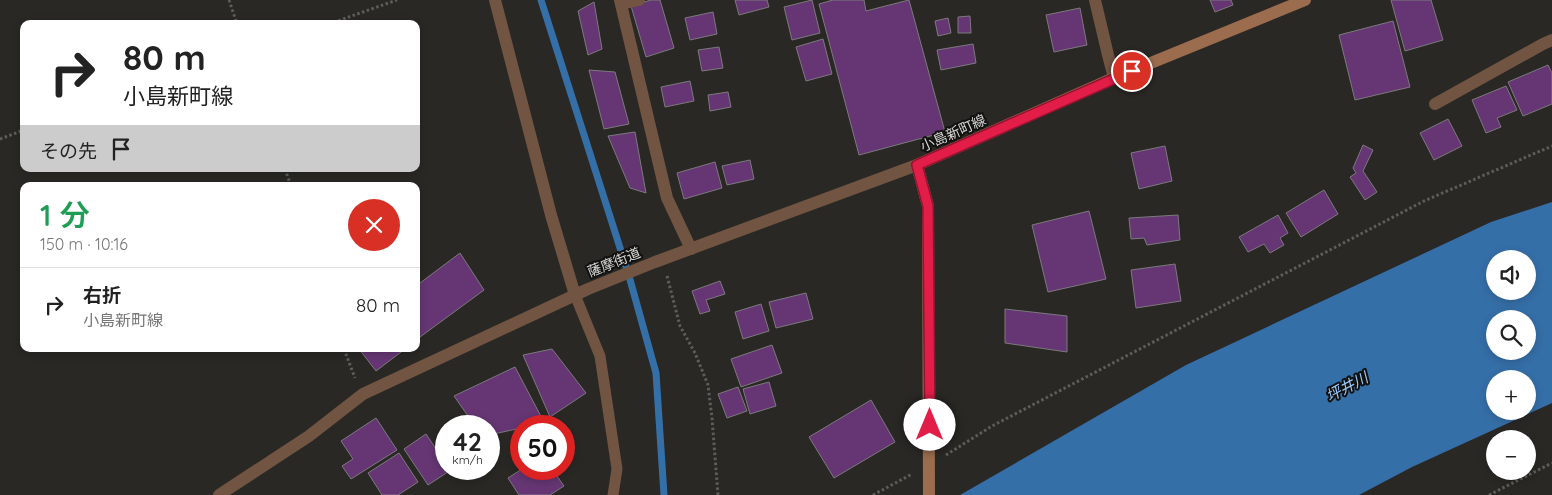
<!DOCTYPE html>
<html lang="ja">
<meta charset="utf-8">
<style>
body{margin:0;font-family:Quicksand,"Noto Sans JP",sans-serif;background:#f6f6f6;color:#222;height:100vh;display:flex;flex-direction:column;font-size:19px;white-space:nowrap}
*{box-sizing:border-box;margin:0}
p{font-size:16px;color:#767676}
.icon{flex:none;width:28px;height:28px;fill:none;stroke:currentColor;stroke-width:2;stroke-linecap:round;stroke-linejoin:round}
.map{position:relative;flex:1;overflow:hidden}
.details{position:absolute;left:20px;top:182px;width:400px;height:170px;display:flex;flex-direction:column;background:#fff;border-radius:10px;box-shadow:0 2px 8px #0003}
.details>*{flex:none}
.guide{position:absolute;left:20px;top:20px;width:400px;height:152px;border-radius:10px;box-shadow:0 2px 8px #0003;background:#fff;color:#222;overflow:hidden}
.buttons{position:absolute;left:1486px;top:250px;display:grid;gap:10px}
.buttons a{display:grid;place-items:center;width:50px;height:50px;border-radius:50%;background:#fff;box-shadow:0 2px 8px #0003;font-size:25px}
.speed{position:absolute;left:435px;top:415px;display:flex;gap:10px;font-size:25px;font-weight:700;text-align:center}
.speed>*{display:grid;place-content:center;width:65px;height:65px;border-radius:50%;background:#fff;box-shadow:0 2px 8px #0003;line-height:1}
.speed small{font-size:12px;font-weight:400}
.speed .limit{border:8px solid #d22;background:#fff;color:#111}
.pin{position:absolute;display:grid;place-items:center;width:42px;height:42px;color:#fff;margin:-21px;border:2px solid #fff;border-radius:50%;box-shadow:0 1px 5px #0007}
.me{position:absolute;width:55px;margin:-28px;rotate:0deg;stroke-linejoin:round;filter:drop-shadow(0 0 4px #0008)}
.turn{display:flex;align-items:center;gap:18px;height:105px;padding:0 20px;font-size:22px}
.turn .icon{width:65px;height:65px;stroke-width:2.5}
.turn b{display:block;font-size:35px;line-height:42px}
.then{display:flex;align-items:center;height:48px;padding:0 20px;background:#0003;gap:10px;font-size:19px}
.round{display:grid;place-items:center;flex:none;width:52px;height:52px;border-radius:26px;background:#f6f6f6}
.headline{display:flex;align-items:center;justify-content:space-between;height:85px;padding:0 20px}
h1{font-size:30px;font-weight:600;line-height:38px;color:#1e9e55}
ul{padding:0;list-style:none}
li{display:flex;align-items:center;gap:15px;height:75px;padding:0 20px;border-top:1px solid #e0e0e0}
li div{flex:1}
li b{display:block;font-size:19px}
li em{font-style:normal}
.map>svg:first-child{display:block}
.water{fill:#356fa8;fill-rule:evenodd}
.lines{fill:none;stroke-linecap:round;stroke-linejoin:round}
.stream{stroke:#356fa8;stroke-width:7}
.building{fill:#653673;stroke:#7c7a7d}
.path{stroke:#5e5d5a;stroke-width:3;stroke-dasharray:2.5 2.5;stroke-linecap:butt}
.service{stroke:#715441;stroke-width:11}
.minor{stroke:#715441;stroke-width:12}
.tertiary{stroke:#715441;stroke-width:12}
.secondary{stroke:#9b6c4d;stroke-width:12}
.route-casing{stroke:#92132f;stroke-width:12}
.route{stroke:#e11d48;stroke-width:9}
.labels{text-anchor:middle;stroke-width:4;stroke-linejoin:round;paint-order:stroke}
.street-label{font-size:14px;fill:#d7d6d5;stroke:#111110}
.water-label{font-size:15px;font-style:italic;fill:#9cc9fa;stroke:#111110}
</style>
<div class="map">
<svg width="1552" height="495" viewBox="0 0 1552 495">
<rect width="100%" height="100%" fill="#292825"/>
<path class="water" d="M1552 202V403L1412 467 1359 495H960L1186 365 1491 222ZM1495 259H1528V291H1495ZM1495 319H1528V351H1495ZM1495 379H1528V411H1495Z"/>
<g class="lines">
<path class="stream" d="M541 0 629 276 656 373 664 495"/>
</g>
<path class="building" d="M651 0H660L674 48 646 57 631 6Z
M735 0H767L769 7 739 15Z
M812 0 820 33 792 40 784 7Z
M833 0H864L866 11 909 0 945 132 859 155 819 4Z
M1210 0H1231L1233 5 1215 12Z
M1391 0H1431L1443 40 1405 51Z
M594 2 602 49 588 55 578 11Z
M1080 8 1087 45 1054 52 1046 15Z
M713 12 717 34 690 40 685 18Z
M970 16 971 33H958V17Z
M948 18 951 33 938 36 935 21Z
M1393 21 1410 87 1355 100 1339 35Z
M823 39 832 74 806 81 796 47Z
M973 44 976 63 941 70 937 50Z
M719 47 723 68 702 71 698 50Z
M1548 65 1552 73V104L1523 116 1508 82Z
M589 70 615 72 629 124 604 129Z
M690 81 694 101 665 107 661 87Z
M1506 86 1517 110 1497 118 1501 127 1486 133 1472 100Z
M728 92 731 107 710 111 708 95Z
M1448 119 1462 146 1434 160 1420 133Z
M635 132 646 193 630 188 608 136Z
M1363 145 1373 150 1363 171 1377 192 1365 200 1350 177 1356 173 1353 168Z
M1165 146 1172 181 1139 189 1131 153Z
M750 160 754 179 727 185 722 166Z
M715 162 722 188 684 199 677 173Z
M1324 190 1338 214 1301 237 1286 213Z
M1089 211 1106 279 1048 292 1032 225Z
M1178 215 1180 240 1147 245 1144 238 1131 239 1129 218Z
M1278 215 1288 233 1280 238 1284 245 1270 253 1264 244 1248 252 1239 237Z
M460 253 484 290 416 340V286Z
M1175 264 1181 301 1136 308 1131 270Z
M720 281 725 294 706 300 710 311 700 314 692 291Z
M806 293 813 319 776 328 769 302Z
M761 304 769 331 743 339 735 312Z
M1005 309 1067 316V352L1005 343Z
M772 345 782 373 741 387 731 359Z
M359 349H405L376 371Z
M552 349 586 393 550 417 523 355Z
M515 367 545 424 532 426H521V428L489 435V426H475L454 396Z
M769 382 776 406 750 414 743 389Z
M738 387 747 411 727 418 718 394Z
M871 400 895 442 834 478 809 437Z
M376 418 397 450 351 479 342 466 353 459 341 441Z
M426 434 446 464V469H449L451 470 428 485 404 449Z
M399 453 418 482 398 495H382L368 473Z
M522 469H552L564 486 550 495H519L508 478Z"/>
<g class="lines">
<path class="path" d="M229 0 237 24
M329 24 397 0
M0 139 24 130
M285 169 291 186
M667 276 680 326 695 353 708 385 712 418 718 495
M344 349 355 378
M946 455 992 426 1424 201 1552 146
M873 495 912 474
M1489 495 1552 463"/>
<path class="service" d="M575 295 600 356 617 469 613 495"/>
<path class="minor" d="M495 0 551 215 575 295
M620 0 667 198 691 249
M1095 0 1108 55 1114 78
M621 4 639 0
M1435 104 1543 44 1552 40"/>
<path class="tertiary" d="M219 495 309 436 363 394 588 289 655 262 917 165"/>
<path class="secondary" d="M929 495 928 206 917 165 1114 78 1305 0"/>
</g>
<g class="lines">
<defs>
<path id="route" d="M930 425 928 206 917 165 1132 71"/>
</defs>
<use href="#route" class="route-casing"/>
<use href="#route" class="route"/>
</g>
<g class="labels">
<g class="street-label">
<text transform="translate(953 133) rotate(-24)" y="5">小島新町線</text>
<text transform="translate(614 262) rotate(-22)" y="5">薩摩街道</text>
</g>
<g class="water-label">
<text transform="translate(1347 387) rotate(-28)" y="5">坪井川</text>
</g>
</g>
</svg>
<div class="buttons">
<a><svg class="icon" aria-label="sound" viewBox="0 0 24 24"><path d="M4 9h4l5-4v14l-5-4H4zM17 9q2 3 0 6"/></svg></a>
<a><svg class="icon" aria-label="search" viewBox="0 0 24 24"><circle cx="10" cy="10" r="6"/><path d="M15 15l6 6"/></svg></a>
<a>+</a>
<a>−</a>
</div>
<div class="speed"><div>42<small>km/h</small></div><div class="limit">50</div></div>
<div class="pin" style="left:1132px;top:71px;background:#d93025"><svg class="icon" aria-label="arrive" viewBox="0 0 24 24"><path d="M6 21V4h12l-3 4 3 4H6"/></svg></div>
<svg class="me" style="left:930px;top:425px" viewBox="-20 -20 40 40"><circle r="19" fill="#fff"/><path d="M0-13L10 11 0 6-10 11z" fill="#e11d48"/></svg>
<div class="guide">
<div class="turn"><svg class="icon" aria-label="right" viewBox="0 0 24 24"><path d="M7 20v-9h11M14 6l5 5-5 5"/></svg><div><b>80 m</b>小島新町線</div></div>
<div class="then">その先<svg class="icon" aria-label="arrive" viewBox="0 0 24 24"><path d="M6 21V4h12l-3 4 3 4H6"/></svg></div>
</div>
<section class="details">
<div class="headline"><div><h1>1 分</h1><p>150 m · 10:16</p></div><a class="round" style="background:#d93025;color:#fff"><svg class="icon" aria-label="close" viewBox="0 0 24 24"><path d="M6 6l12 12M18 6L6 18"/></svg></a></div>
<ul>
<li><svg class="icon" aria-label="right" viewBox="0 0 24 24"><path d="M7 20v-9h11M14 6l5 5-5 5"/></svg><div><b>右折</b><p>小島新町線</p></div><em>80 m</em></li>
</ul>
</section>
</div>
